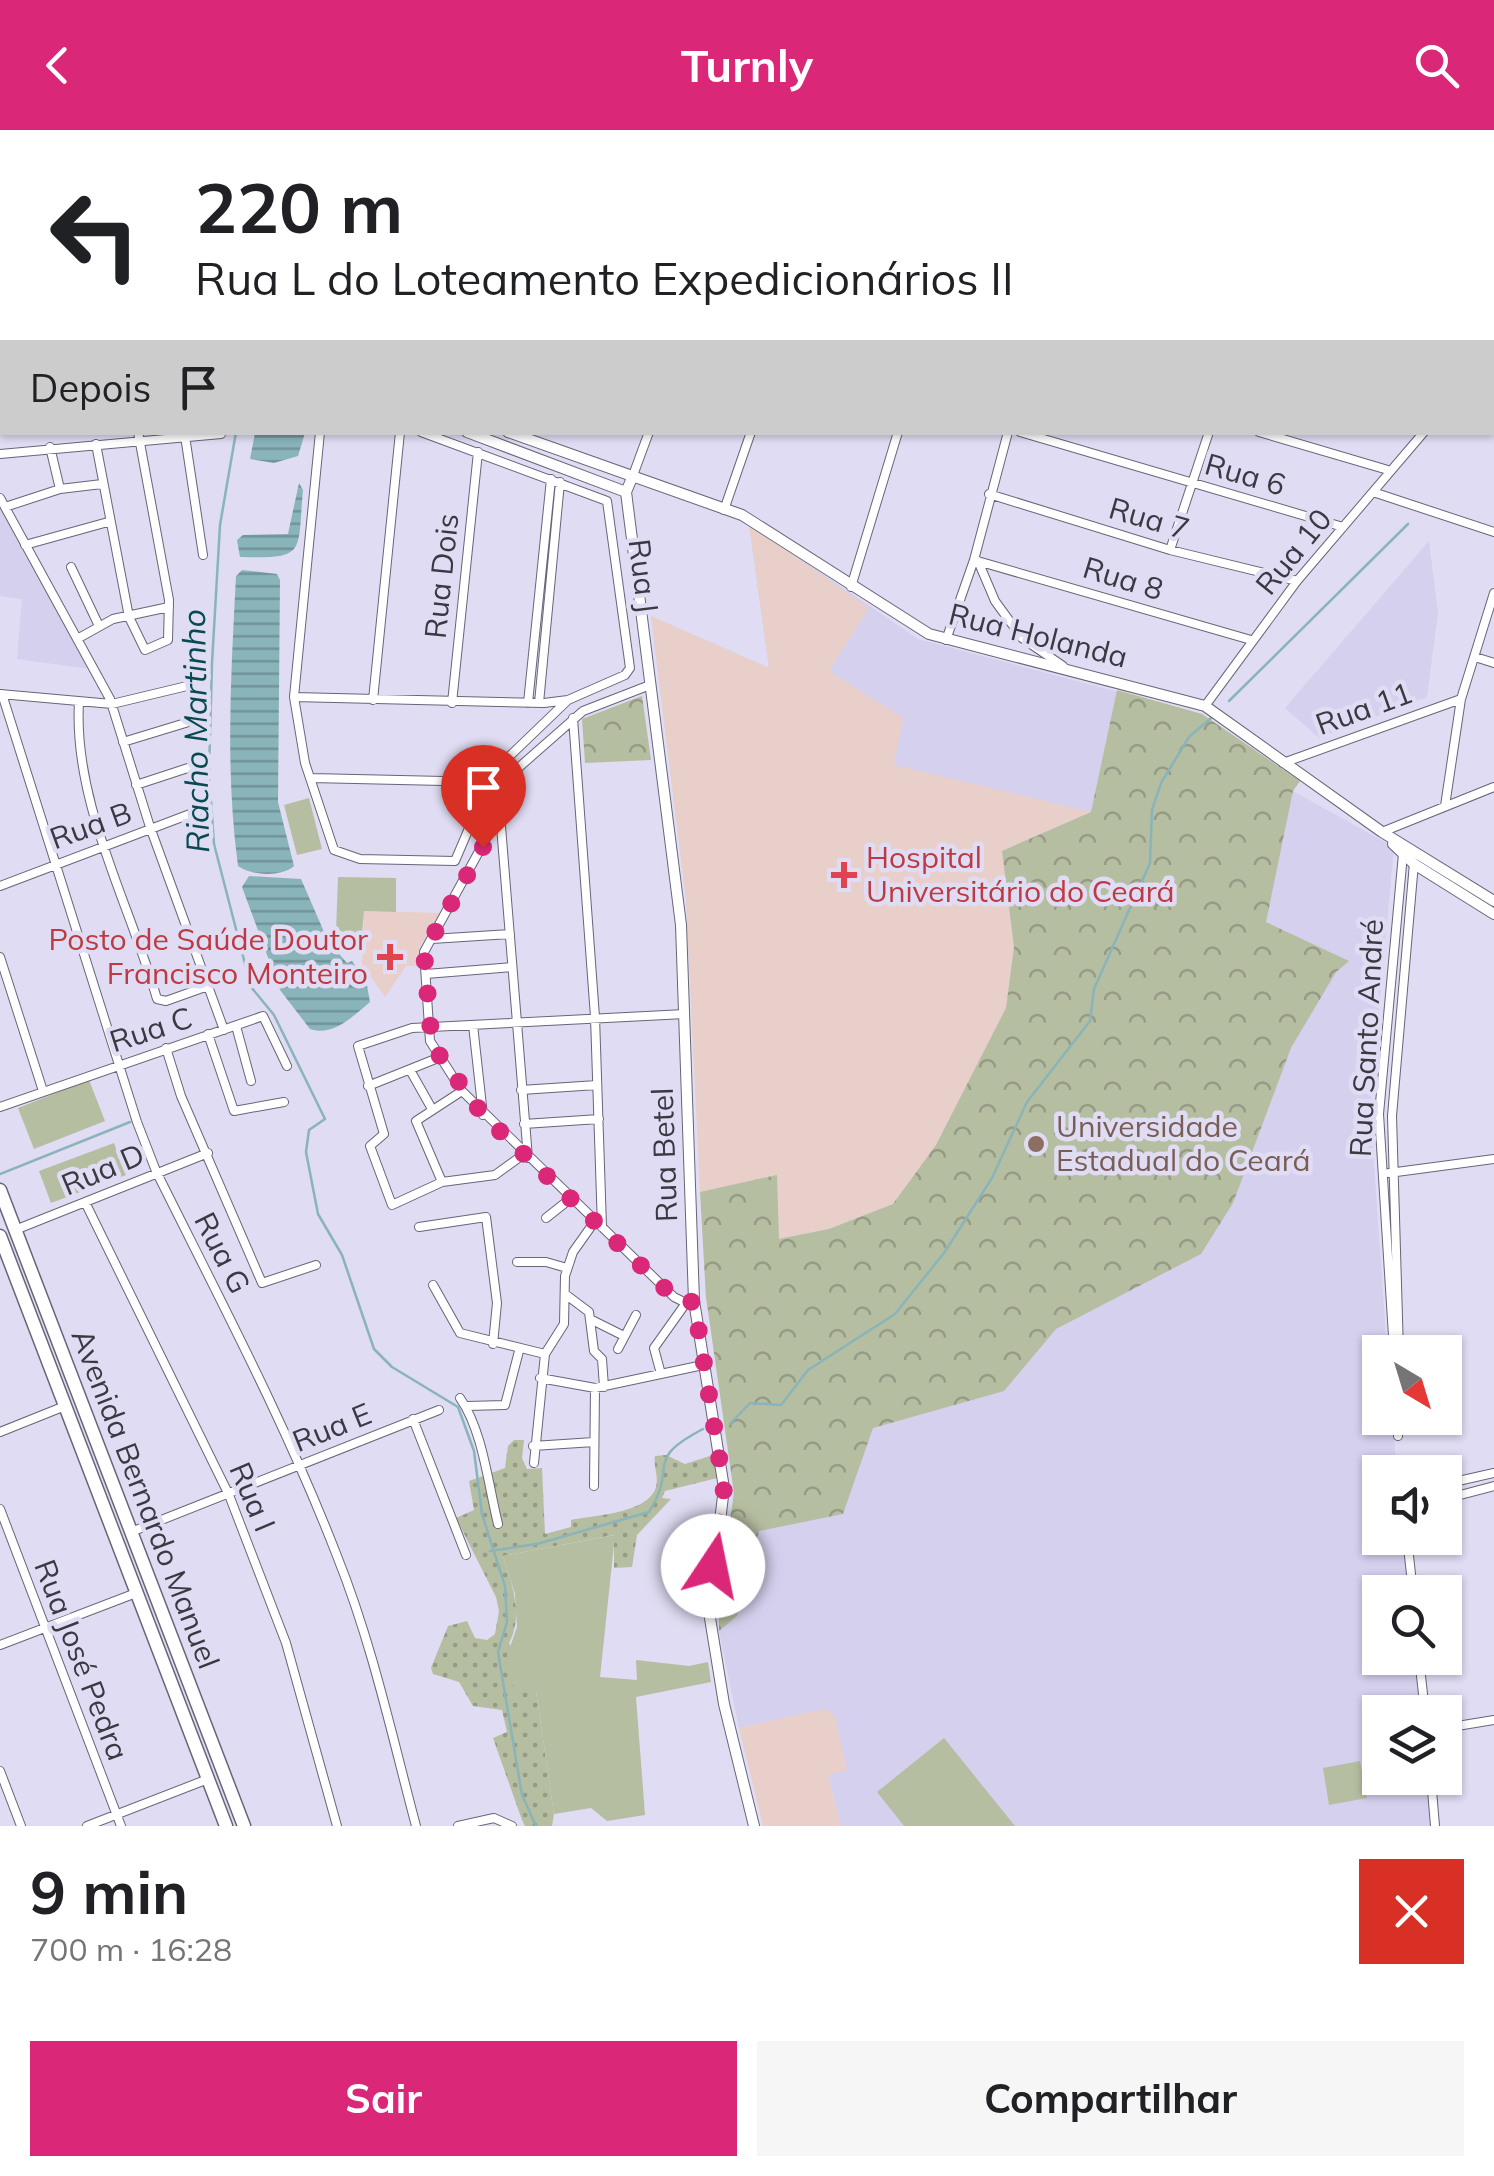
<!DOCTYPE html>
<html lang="pt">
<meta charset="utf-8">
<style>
body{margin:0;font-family:Mulish,sans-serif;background:#f6f6f6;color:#202124;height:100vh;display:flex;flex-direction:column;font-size:38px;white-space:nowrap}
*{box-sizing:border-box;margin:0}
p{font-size:32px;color:#757577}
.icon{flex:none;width:55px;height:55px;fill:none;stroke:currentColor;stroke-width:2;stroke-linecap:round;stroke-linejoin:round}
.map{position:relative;height:1696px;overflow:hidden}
.details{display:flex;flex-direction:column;background:#fff;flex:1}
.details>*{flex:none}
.guide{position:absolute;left:0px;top:0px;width:1495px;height:305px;box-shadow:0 2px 8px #0004;background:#fff;color:#202124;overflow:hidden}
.needle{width:65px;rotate:142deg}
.tools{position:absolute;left:1362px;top:1205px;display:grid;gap:20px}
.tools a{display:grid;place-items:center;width:100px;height:100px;border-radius:0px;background:#fff;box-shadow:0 2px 8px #0004;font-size:50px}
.pin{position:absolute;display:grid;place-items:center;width:85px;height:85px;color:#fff;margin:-102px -42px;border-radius:50% 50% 50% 0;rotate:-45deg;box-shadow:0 0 10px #0007}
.pin .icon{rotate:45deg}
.me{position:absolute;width:110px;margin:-55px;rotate:11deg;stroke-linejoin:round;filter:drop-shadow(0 0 8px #0008)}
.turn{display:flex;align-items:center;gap:35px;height:210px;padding:0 30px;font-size:45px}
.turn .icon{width:130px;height:130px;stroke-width:2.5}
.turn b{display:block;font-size:70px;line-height:85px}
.then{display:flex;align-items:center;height:95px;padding:0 30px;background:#0003;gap:20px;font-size:38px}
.round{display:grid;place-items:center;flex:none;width:105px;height:105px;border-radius:0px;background:#f6f6f6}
.summary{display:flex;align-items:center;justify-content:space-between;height:170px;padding:0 30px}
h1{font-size:60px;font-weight:700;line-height:75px}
.button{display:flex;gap:20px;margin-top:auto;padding:20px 30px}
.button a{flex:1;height:115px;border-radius:0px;background:#db2777;color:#fff;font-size:40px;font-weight:700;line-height:115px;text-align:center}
.button a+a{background:#f6f6f6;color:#202124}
header{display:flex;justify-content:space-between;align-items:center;height:130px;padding:0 30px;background:#db2777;color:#fff;font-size:45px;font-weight:700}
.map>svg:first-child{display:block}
.built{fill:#d4d0ee}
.medical{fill:#e9cfc9}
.grass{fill:url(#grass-dots)}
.forest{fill:url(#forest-crowns)}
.garden{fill:#b6bea1}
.water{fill:url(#water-rules)}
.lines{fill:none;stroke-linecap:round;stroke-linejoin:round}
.stream{stroke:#89b4ba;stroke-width:2.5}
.minor-casing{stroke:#676578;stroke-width:10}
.tertiary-casing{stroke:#676578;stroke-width:12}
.secondary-casing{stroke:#676578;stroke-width:14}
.primary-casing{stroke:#676578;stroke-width:15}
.minor{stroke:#fff;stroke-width:8}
.tertiary{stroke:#fff;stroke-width:10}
.secondary{stroke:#fff;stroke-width:11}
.primary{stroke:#fff;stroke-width:12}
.route{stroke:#db2777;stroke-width:18;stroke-dasharray:0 32.4}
.health-dot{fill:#e0444e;stroke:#dfdcf3;stroke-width:4}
.education-dot{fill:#8d6e63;stroke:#dfdcf3;stroke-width:4}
.labels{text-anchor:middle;stroke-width:9;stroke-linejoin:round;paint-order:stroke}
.street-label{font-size:30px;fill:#3a3942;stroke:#dfdcf3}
.health-label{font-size:30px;fill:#be3a42;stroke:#dfdcf3;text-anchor:start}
.education-label{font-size:30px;fill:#785e54;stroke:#dfdcf3;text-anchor:start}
.water-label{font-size:32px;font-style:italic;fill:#074a51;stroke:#dfdcf3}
</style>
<header><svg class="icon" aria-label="back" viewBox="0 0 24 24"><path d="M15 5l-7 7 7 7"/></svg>Turnly<svg class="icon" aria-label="search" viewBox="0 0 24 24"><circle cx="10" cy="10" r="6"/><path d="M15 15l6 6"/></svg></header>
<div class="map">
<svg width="1494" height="1696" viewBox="0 0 1494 1696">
<defs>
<pattern id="grass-dots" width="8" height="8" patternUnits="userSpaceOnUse" patternTransform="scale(2.5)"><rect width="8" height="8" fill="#b6bea1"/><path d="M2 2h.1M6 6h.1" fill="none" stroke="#959b85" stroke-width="1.8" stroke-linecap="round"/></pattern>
<pattern id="forest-crowns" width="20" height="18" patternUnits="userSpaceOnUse" patternTransform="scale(2.5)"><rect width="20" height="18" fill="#b6bea1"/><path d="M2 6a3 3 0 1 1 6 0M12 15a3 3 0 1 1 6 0" fill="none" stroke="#959b85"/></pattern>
<pattern id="water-rules" width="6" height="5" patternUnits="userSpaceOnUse" patternTransform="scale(2.5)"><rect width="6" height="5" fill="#89b4ba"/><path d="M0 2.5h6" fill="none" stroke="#719399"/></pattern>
</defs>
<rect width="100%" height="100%" fill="#dfdcf3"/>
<path class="built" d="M0 377 91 539 17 529 22 469 0 466Z
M749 394 918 509 1202 584 1300 651 1293 661 1394 717 1370 977 1387 1222H1380V1288H1392L1397 1342H1380V1408H1403L1408 1462H1380V1528H1415L1420 1582H1380V1648H1426L1431 1696H841L828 1645 824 1580 739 1598 719 1501V1468L733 1384 732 1338 706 1167 686 769 651 486 769 538Z
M1429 411 1438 483 1427 567 1319 608 1285 578Z"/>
<path class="medical" d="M749 394 869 478 829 541 903 588 894 635 1091 682 1002 721 1014 817 1006 878 936 1015 893 1074 829 1099 778 1109 776 1045 700 1062 686 769 651 486 769 538Z
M364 781 441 783 419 818 418 836H406L385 867 362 834Z
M824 1579 835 1586 847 1640 828 1645 841 1696H763L739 1598Z"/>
<path class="grass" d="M514 1310H524L522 1328 527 1339 542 1338 545 1404 571 1397V1390C594 1385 648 1384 656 1357 659 1346 653 1336 655 1326L666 1325 685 1334 713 1325 717 1348 665 1361 662 1368 671 1369 637 1405 632 1437 614 1438V1405L503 1426C512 1455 524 1484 509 1513L536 1561 554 1684 552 1696H525L522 1690 493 1608 507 1602 502 1580 473 1576 459 1552 433 1544 431 1538 448 1496 467 1491 475 1508 487 1510 495 1504 499 1481 496 1467 456 1388 474 1380 469 1351 505 1338 508 1316Z"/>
<path class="forest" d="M1117 560 1202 584 1300 651 1293 661 1266 792 1349 831 1336 842 1291 918 1233 1073 1201 1124 1056 1199 1004 1261 873 1298 843 1384 759 1401 737 1486 719 1501V1468L734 1363 706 1167 700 1062 777 1045 779 1109 829 1099 893 1074 936 1015 1006 878 1014 817 1002 721 1091 682Z
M642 566 651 630 585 633 582 589Z"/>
<path class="garden" d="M309 668 322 719 297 725 284 675Z
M338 747 396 748V782L364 781 362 804 336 803Z
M89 950 105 991 34 1019 18 978Z
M114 1013 126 1045 51 1073 39 1041Z
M615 1405 600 1547 637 1550 636 1530 689 1536 708 1532 711 1552 636 1567 645 1685 607 1691 591 1678 554 1684 536 1561 515 1563 507 1526 517 1497 515 1464 503 1426Z
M944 1608 1015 1696H904L877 1662Z
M1360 1631 1367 1668 1329 1675 1323 1638Z"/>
<path class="water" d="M255 303 305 302V303L298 326 274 333 250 329Z
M299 353 303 360C297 423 308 429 240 427L237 410 243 405 288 404Z
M242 440 277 444 280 450 278 672 294 736C282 747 251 746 238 736 225 640 231 543 236 446Z
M249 746 301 749 328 811 347 833 352 831 366 850 370 872C353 886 333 907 310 899L280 860 242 757Z"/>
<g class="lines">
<path class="stream" d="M284 2V0
M236 302 220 395 212 533 209 643 214 714 251 857 274 885 325 989 309 1000 306 1022 318 1084 342 1125 374 1219 392 1237 458 1277 474 1321 482 1384 505 1456 507 1492 498 1522 522 1665 536 1696
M1229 571 1408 394
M0 1044 130 992
M730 1294 750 1273 781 1275 808 1240 895 1184 944 1123 992 1048 1027 972 1090 891 1094 859 1150 733 1152 680 1161 653 1189 607 1211 588
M490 1421 537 1414 649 1382C679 1334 642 1331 703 1299"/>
<defs>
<path id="minor" d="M542 0V2
M578 0V2
M638 0V2
M881 0 890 2
M1207 0 1215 2
M1448 0 1455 2
M163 2 175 0
M228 2 229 0
M243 2V0
M759 2 760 0
M861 2 862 0
M983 2 984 0
M1097 2 1098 0
M1492 4 1494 0
M1492 15H1494
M0 38H2
M1492 86 1494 87
M1492 159 1494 160
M1492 232 1494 230
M0 237H2
M1492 272H1494
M0 295H2
M320 302 294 567 305 633 334 720 360 729 455 731 493 642 568 570
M1020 302 1343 397
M1259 302 1388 340
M185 306 203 425
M96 314 129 487 145 520 168 510 169 470 138 302
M50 317 60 359
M0 324 221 304
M632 348 649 302
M1373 362 1494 402
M989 364 1170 420 1297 451
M0 368 110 569 150 697 224 900
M5 377 60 359 102 354
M724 380 751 302
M25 415 108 392
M1170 420 1209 302
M978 431 995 471 1022 508 1063 536
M981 432 1251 510
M71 437 99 496
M851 457 898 302
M77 509 113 489 169 477
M946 510 974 430 1008 302
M1475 527 1494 533
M650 555 583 581 517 639 507 652 500 683 424 822 430 911 462 961 674 1167 686 1173 694 1171
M0 564 112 574 187 556
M2 564 137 992 156 1041C219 1168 286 1294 337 1426 372 1513 392 1606 416 1696
M294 567 544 573 568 570 625 545 630 538 607 371 421 302
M373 570 400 302
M79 572C73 673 130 774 157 869L166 871 208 856
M452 573 478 322
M528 573 551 349
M539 573 560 352
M1205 576 1297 451 1424 302
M573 588 595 887 602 1097
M123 612 192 591
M1283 633 1461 569
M311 648 488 652
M136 655 194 636
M1445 676 1461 569 1494 463
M500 684 528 1028
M1382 702 1494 657
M0 756 198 681
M432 809 510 804
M0 827 43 961
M426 844 512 837
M473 895 483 985
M236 896 251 951
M208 904 234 981 284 972
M166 918 181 966 262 1153 316 1135
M410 940 432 979
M368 956 438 928
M521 960 597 955
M0 977 263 886 287 936
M524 994 599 989
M524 1024 495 1045 442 1052 392 1075 370 1016 384 1004 358 916 412 898 685 884
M1389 1043 1494 1029
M442 1052 416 991 462 961
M85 1072 229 1365 286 1513 337 1696
M546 1088 570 1069
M419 1097 486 1087 497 1173 493 1214
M15 1100 208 1023
M517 1132H546L567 1138
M433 1155 460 1203 545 1224
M565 1164 589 1182 594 1221 602 1229 604 1257
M590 1189 622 1205
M618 1219 636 1185
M1394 1222 1379 984 1403 724
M1399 1222 1392 986 1414 733
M661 1244 654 1218 686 1173
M540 1248 595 1258 703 1235
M460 1268C483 1301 488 1354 498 1394
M467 1276 505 1275 519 1221
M1397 1288 1398 1306
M413 1289 466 1425
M0 1302 65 1276
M533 1316 594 1312
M534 1333 545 1224 564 1194 565 1146 573 1122 595 1091
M1401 1333 1402 1342
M1445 1354 1494 1343
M594 1356 595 1258
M1445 1369 1494 1356
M0 1379 121 1696
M131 1402 439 1280
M1407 1408 1413 1462
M0 1515 136 1463
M1419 1528 1425 1582
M1445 1598 1494 1590
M0 1641 21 1696
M1431 1648 1435 1696
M87 1696 208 1649
M458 1696 494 1688 512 1696"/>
<path id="tertiary" d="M0 164H2
M467 302 626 362
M508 302 742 385 929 504 1205 576 1382 702 1494 771
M632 348 626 362 681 795 694 1171 724 1358 709 1482 724 1574 754 1696
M1393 714 1414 734 1494 784"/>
<path id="secondary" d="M9 2 17 0"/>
<path id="primary" d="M0 1060 244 1696
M0 1106 226 1696"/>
</defs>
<use href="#minor" class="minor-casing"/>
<use href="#tertiary" class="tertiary-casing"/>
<use href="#secondary" class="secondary-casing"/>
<use href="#primary" class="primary-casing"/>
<use href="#minor" class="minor"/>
<use href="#tertiary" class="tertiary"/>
<use href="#secondary" class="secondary"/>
<use href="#primary" class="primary"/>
</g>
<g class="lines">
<path class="route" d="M483 717 424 822 432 915 483 985 674 1167 686 1173 694 1171 724 1358 713 1436"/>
</g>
<g class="health-dot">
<path d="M839 730h10v10h10v10h-10v10h-10v-10h-10v-10h10z"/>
<path d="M385 812h10v10h10v10h-10v10h-10v-10h-10v-10h10z"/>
</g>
<circle class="education-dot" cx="1036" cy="1014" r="10"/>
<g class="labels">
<g class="street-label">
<text transform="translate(1245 345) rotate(16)" y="10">Rua 6</text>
<text transform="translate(1149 389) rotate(16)" y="10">Rua 7</text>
<text transform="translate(1294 422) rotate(-51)" y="10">Rua 10</text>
<text transform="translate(442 446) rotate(-84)" y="10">Rua Dois</text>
<text transform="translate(643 446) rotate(83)" y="10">Rua J</text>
<text transform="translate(1123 449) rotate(17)" y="10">Rua 8</text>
<text transform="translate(1038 506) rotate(14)" y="10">Rua Holanda</text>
<text transform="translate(1364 579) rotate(-20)" y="10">Rua 11</text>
<text transform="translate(91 696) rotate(-20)" y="10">Rua B</text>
<text transform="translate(151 900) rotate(-18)" y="10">Rua C</text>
<text transform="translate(1367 908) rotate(-87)" y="10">Rua Santo André</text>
<text transform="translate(665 1025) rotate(-92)" y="10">Rua Betel</text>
<text transform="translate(103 1040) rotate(-23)" y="10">Rua D</text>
<text transform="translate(222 1123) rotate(63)" y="10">Rua G</text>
<text transform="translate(332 1298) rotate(-22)" y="10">Rua E</text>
<text transform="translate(252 1367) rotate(67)" y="10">Rua I</text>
<text transform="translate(145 1369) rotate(69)" y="10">Avenida Bernardo Manuel</text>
<text transform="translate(81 1530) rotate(69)" y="10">Rua José Pedra</text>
</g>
<g class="health-label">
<text x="866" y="738">Hospital<tspan x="866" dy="34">Universitário do Ceará</tspan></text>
<text x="368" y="820" text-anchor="end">Posto de Saúde Doutor<tspan x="368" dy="34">Francisco Monteiro</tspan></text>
</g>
<g class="education-label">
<text x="1056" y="1007">Universidade<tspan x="1056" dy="34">Estadual do Ceará</tspan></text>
</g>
<g class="water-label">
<text transform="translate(196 601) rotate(-91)" y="11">Riacho Martinho</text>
</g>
</g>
</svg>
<div class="tools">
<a><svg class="needle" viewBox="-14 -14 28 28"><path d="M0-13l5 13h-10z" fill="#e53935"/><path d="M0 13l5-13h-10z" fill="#757577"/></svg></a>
<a><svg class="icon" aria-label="sound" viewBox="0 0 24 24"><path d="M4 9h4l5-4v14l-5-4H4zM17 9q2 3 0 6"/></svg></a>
<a><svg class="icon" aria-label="search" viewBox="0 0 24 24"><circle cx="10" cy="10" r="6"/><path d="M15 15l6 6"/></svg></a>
<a><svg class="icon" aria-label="layers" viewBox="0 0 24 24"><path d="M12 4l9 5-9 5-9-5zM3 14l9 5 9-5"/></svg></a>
</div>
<div class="pin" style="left:483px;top:717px;background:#d93025"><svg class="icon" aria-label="arrive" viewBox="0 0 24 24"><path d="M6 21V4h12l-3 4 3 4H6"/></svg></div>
<svg class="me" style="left:713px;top:1436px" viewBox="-20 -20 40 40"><circle r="19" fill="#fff"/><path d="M0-13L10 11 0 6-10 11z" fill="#db2777"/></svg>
<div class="guide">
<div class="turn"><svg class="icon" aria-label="left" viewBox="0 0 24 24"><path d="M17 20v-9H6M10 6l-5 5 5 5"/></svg><div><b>220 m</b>Rua L do Loteamento Expedicionários II</div></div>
<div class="then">Depois<svg class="icon" aria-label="arrive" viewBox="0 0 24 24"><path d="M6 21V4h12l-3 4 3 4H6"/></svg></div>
</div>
</div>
<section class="details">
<div class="summary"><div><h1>9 min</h1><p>700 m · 16:28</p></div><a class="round" style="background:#d93025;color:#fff"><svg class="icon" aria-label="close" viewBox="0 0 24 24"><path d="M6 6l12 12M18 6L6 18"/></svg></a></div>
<div class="button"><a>Sair</a><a>Compartilhar</a></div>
</section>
